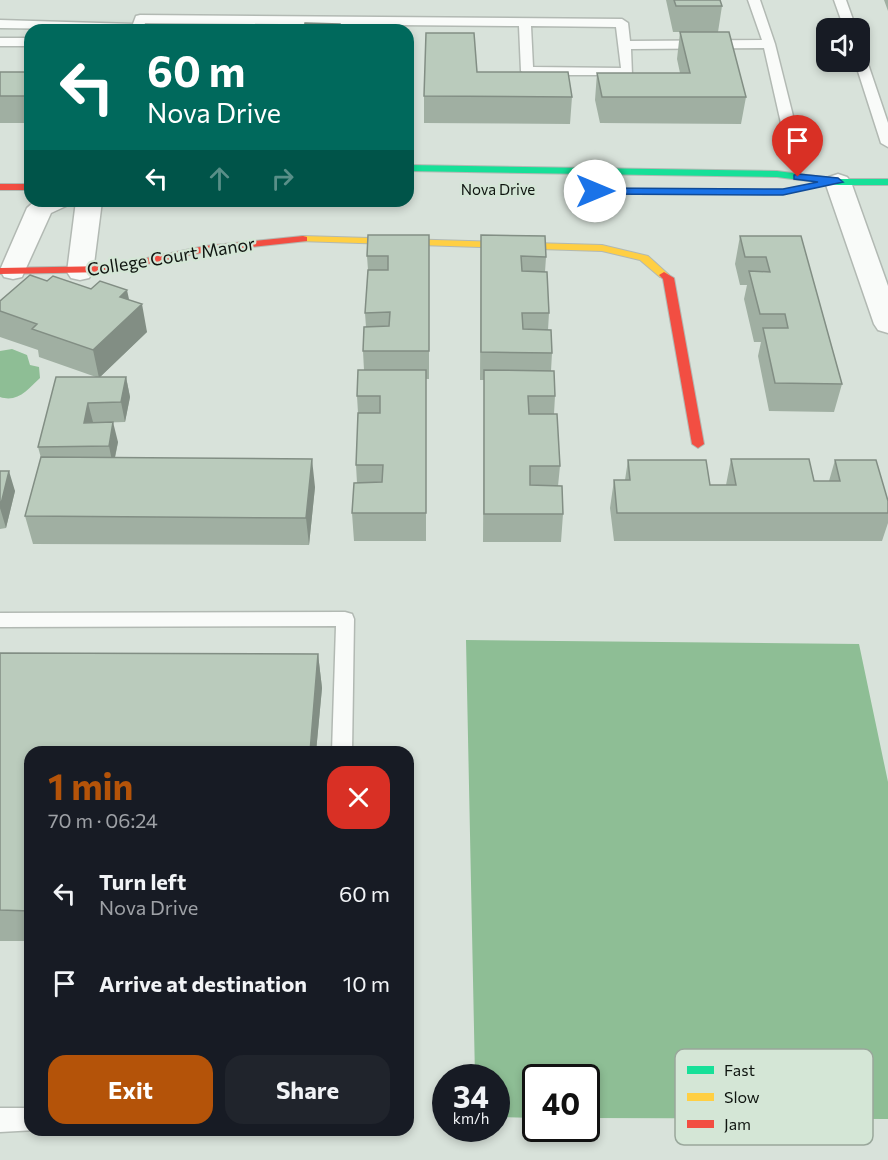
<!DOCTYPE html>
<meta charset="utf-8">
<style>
body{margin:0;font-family:Commissioner,sans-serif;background:#20242c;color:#f1f3f6;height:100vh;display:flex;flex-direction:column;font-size:22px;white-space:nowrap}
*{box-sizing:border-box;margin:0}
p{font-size:20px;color:#9ea1a6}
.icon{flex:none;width:33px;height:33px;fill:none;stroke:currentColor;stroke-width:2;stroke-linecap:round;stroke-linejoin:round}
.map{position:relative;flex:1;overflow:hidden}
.drawer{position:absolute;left:24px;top:746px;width:390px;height:390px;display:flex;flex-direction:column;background:#171b24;border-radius:18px;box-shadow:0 3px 9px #0003}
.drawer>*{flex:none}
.hud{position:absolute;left:24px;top:24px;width:390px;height:183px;border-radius:18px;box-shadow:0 3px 9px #0003;background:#00695c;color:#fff;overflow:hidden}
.controls{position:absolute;left:816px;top:18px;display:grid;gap:12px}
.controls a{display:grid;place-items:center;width:54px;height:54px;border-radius:12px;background:#171b24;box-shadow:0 3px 9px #0003;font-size:30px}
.speed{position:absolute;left:432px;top:1064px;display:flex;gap:12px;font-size:30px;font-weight:700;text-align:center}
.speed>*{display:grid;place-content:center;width:78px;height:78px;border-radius:50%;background:#171b24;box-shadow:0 3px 9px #0003;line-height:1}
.speed small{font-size:15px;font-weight:400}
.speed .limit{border:3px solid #111;border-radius:9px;background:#fff;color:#111}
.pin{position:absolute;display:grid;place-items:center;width:51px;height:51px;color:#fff;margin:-62px -26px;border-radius:50% 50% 50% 0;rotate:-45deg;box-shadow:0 0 6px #0007}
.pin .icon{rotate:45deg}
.me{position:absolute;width:66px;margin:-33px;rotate:90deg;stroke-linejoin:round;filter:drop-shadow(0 0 4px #0008)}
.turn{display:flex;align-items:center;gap:21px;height:126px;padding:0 24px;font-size:27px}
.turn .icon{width:78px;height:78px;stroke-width:2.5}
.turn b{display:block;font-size:42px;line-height:51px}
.lanes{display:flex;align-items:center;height:57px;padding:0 24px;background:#0003;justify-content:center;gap:30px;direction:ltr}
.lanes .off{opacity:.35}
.round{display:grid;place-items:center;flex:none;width:63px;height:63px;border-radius:18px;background:#20242c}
.headline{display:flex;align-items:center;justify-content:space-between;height:102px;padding:0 24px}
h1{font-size:36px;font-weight:700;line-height:45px;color:#b45309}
.action{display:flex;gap:12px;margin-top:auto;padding:12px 24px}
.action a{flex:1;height:69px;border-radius:18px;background:#b45309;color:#fff;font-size:24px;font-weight:700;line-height:69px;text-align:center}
.action a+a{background:#20242c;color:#f1f3f6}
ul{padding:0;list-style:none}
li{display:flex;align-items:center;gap:18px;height:90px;padding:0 24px}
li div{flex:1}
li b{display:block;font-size:22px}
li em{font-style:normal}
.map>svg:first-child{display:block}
.water{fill:#8ebe95}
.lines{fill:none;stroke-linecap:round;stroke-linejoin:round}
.lane-casing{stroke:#b2b9b3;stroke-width:3}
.street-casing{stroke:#b2b9b3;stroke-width:3}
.fast-casing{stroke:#b2b9b3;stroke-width:2}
.slow-casing{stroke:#b2b9b3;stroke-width:2}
.jam-casing{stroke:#b2b9b3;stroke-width:2}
.lane{fill:#f9fbf9;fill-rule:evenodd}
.street{fill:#f9fbf9;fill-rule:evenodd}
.fast{fill:#16e098;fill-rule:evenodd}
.slow{fill:#ffcf43;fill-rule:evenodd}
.jam{fill:#f24e42;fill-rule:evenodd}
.wall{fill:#a0afa2}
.shaded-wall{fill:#828e84}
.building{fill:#bacbbc;stroke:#828e84;stroke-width:1.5}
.route{fill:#1a73e8;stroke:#114b97;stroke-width:1.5}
.labels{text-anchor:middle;stroke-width:4.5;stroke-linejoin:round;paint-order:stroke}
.far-street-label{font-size:15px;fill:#0f1510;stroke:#d4e6d6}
.street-label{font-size:18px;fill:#0f1510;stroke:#d4e6d6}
.key{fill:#d4e6d6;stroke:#99a79b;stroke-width:1.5}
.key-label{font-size:16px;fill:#0f1510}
</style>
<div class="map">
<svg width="888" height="1160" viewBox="0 0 888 1160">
<rect width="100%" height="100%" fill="#d8e2da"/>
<path class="water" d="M12 349 27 355 30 365 39 367 40 378C28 389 18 403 0 397V351Z
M466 640 859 644 888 782V1119L587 1118 586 1077H536L535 1118 497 1117 496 1077H475Z"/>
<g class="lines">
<defs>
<path id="lane" d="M748 0H760L775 44 797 132 795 135H785L783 132 764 48 631 49 632 75H527L521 71 519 26 145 23 143 30 0 28V20L133 24 136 16 140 15 622 19 628 23 630 41 762 40ZM531 26 616 27 621 68 533 67Z
M834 0H846L856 28H844Z
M0 38H30V46H0Z
M860 54 866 58 888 123V147L881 143 855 62H860Z
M345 612 352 614 354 619 352 752H332L336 626 0 627V613Z
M0 1108H30V1130H36L0 1132Z"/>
<path id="street" d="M838 174 847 177 851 182 888 286V333L878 330 874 324 825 182 829 177Z
M35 201H70L66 206 51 213 22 277 13 279 4 277 0 270 27 208Z
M76 201H102L93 272 89 278 80 280 71 278 67 272Z"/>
<path id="fast" d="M408 165 777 171 838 179H888V185H838L777 177 408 171Z"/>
<path id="slow" d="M303 236 602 245 648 256 669 275 668 277H660L640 260 602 251 299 241V237Z"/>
<path id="jam" d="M0 184H30V190H0Z
M303 236 307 237V241L205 252 108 272 0 274V268L108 266 205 246Z
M664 272 674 278 704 444 698 448 692 444 663 279 659 275Z"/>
</defs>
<use href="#lane" class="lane-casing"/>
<use href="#street" class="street-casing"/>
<use href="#fast" class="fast-casing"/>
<use href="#slow" class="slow-casing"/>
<use href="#jam" class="jam-casing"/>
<use href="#lane" class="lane"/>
<use href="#street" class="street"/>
<use href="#fast" class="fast"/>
<use href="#slow" class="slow"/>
<use href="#jam" class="jam"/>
</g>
<path class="wall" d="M666 0H720L722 6 718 32H673Z
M884 0H888V11Z
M680 32 746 97 741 124 600 123 595 100 597 73H680L677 59Z
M0 72H30V123H0Z
M477 72 572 97 570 124 424 123V96Z
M429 235V379H426V541H354L352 513 357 483 356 465 358 413 357 396 364 370 363 351 366 327 365 313 368 270 367 256Z
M481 235 546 257 545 272 549 313 548 330 552 353 551 371 555 396 554 414 560 466 558 486 563 514 561 542H483L484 380H480Z
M740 236H801L842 384 834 412 769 411 758 356 761 342H754L744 299 747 285H740L735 264Z
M47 281 91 289 129 300 147 332 100 377H126L130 397 125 422 93 423 118 442 115 458 315 487 309 545 33 544 25 516 41 458 38 447 96 377 39 357 38 350 0 337V301Z
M731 459 814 481H829L835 460 888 501V523L882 541H614L610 508 614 480H625L628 460 710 485H726Z
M0 471 15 491 6 528 0 529Z
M0 653 318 654 322 688 316 752H30V941H0Z"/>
<path class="shaded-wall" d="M127 290 132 313 142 304 147 332 99 378 93 350 120 297Z
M126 377 130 397 125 422 121 402Z
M88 403 93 422 84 423Z
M113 422 118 442 113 466 109 446Z
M312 459 315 487 309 545 306 518Z
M9 471 15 491 6 528 0 508Z
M318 654 322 688 316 752H310Z"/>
<path class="building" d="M674 0H720L722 6H676Z
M305 23 340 24 339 30H304Z
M680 32H729L746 97H602L597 73H690Z
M426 33H474L477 72H568L572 97 424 96Z
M0 72H30V96H0Z
M368 235H429V351H363L364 327 389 326 390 312 365 313 368 270H388V256H367Z
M481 235 545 236 546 257 521 256 522 271 547 272 549 313H522L523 329 551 330 552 353 481 352Z
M740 236H801L842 384 775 383 763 328H788L785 314H760L749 271 770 272 766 257H745Z
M30 275 47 281 53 276 91 289 100 281 127 290 120 297 142 304 93 350 32 329 37 324 0 311V301Z
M358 370H426V513H352L354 483 382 482 383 465H356L358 413H380V396H357Z
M484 370 554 371 555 396H528L529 414H557L560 466H530V485L562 486 563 514H484Z
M56 377H126L121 402 88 403 84 423 113 422 109 446 38 447Z
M41 457 312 459 306 518 25 516Z
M731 459H809L814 481H840L835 460H876L888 501V513H617L614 480H630L628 460H706L710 485H736Z
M0 471H9L0 508Z
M0 653 318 654 310 752H30V911L0 910Z"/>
<path class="route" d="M798 174 838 178 843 182 783 195 595 194 590 191 595 188 783 189 818 182 794 179V175Z"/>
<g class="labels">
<g class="far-street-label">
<text x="498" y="195">Nova Drive</text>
</g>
<g class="street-label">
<text transform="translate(171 257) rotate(-9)" y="6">College Court Manor</text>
</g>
</g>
<rect x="675" y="1049" width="198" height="96" rx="9" class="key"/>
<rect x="687" y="1066" width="27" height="8" fill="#16e098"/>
<rect x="687" y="1093" width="27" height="8" fill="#ffcf43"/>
<rect x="687" y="1120" width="27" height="8" fill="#f24e42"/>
<g class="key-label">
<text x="724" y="1076">Fast</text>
<text x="724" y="1103">Slow</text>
<text x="724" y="1130">Jam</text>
</g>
</svg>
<div class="controls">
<a><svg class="icon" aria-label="sound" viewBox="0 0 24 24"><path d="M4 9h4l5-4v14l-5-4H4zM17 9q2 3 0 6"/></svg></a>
</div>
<div class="speed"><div>34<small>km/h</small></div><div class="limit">40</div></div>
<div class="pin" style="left:798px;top:177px;background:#d93025"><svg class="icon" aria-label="arrive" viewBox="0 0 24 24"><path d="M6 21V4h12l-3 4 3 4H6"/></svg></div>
<svg class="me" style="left:595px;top:191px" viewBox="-20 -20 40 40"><circle r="19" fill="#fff"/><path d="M0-13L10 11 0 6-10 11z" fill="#1a73e8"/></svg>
<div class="hud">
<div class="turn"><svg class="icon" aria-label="left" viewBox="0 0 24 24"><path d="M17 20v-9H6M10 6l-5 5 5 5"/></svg><div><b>60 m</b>Nova Drive</div></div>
<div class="lanes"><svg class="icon" aria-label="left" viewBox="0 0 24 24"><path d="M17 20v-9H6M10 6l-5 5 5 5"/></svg><svg class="icon off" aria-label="ahead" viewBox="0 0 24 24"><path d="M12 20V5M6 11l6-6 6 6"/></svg><svg class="icon off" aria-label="right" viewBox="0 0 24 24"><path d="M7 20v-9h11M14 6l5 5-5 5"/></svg></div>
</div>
<section class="drawer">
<div class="headline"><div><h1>1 min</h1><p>70 m · 06:24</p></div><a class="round" style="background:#d93025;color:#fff"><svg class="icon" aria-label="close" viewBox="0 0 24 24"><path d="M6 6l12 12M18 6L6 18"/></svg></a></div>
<ul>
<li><svg class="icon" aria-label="left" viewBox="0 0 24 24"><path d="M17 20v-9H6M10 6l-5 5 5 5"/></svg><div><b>Turn left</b><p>Nova Drive</p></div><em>60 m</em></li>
<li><svg class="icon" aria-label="arrive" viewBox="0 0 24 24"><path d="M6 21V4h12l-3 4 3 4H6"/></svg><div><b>Arrive at destination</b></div><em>10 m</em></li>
</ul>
<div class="action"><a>Exit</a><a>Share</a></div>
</section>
</div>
